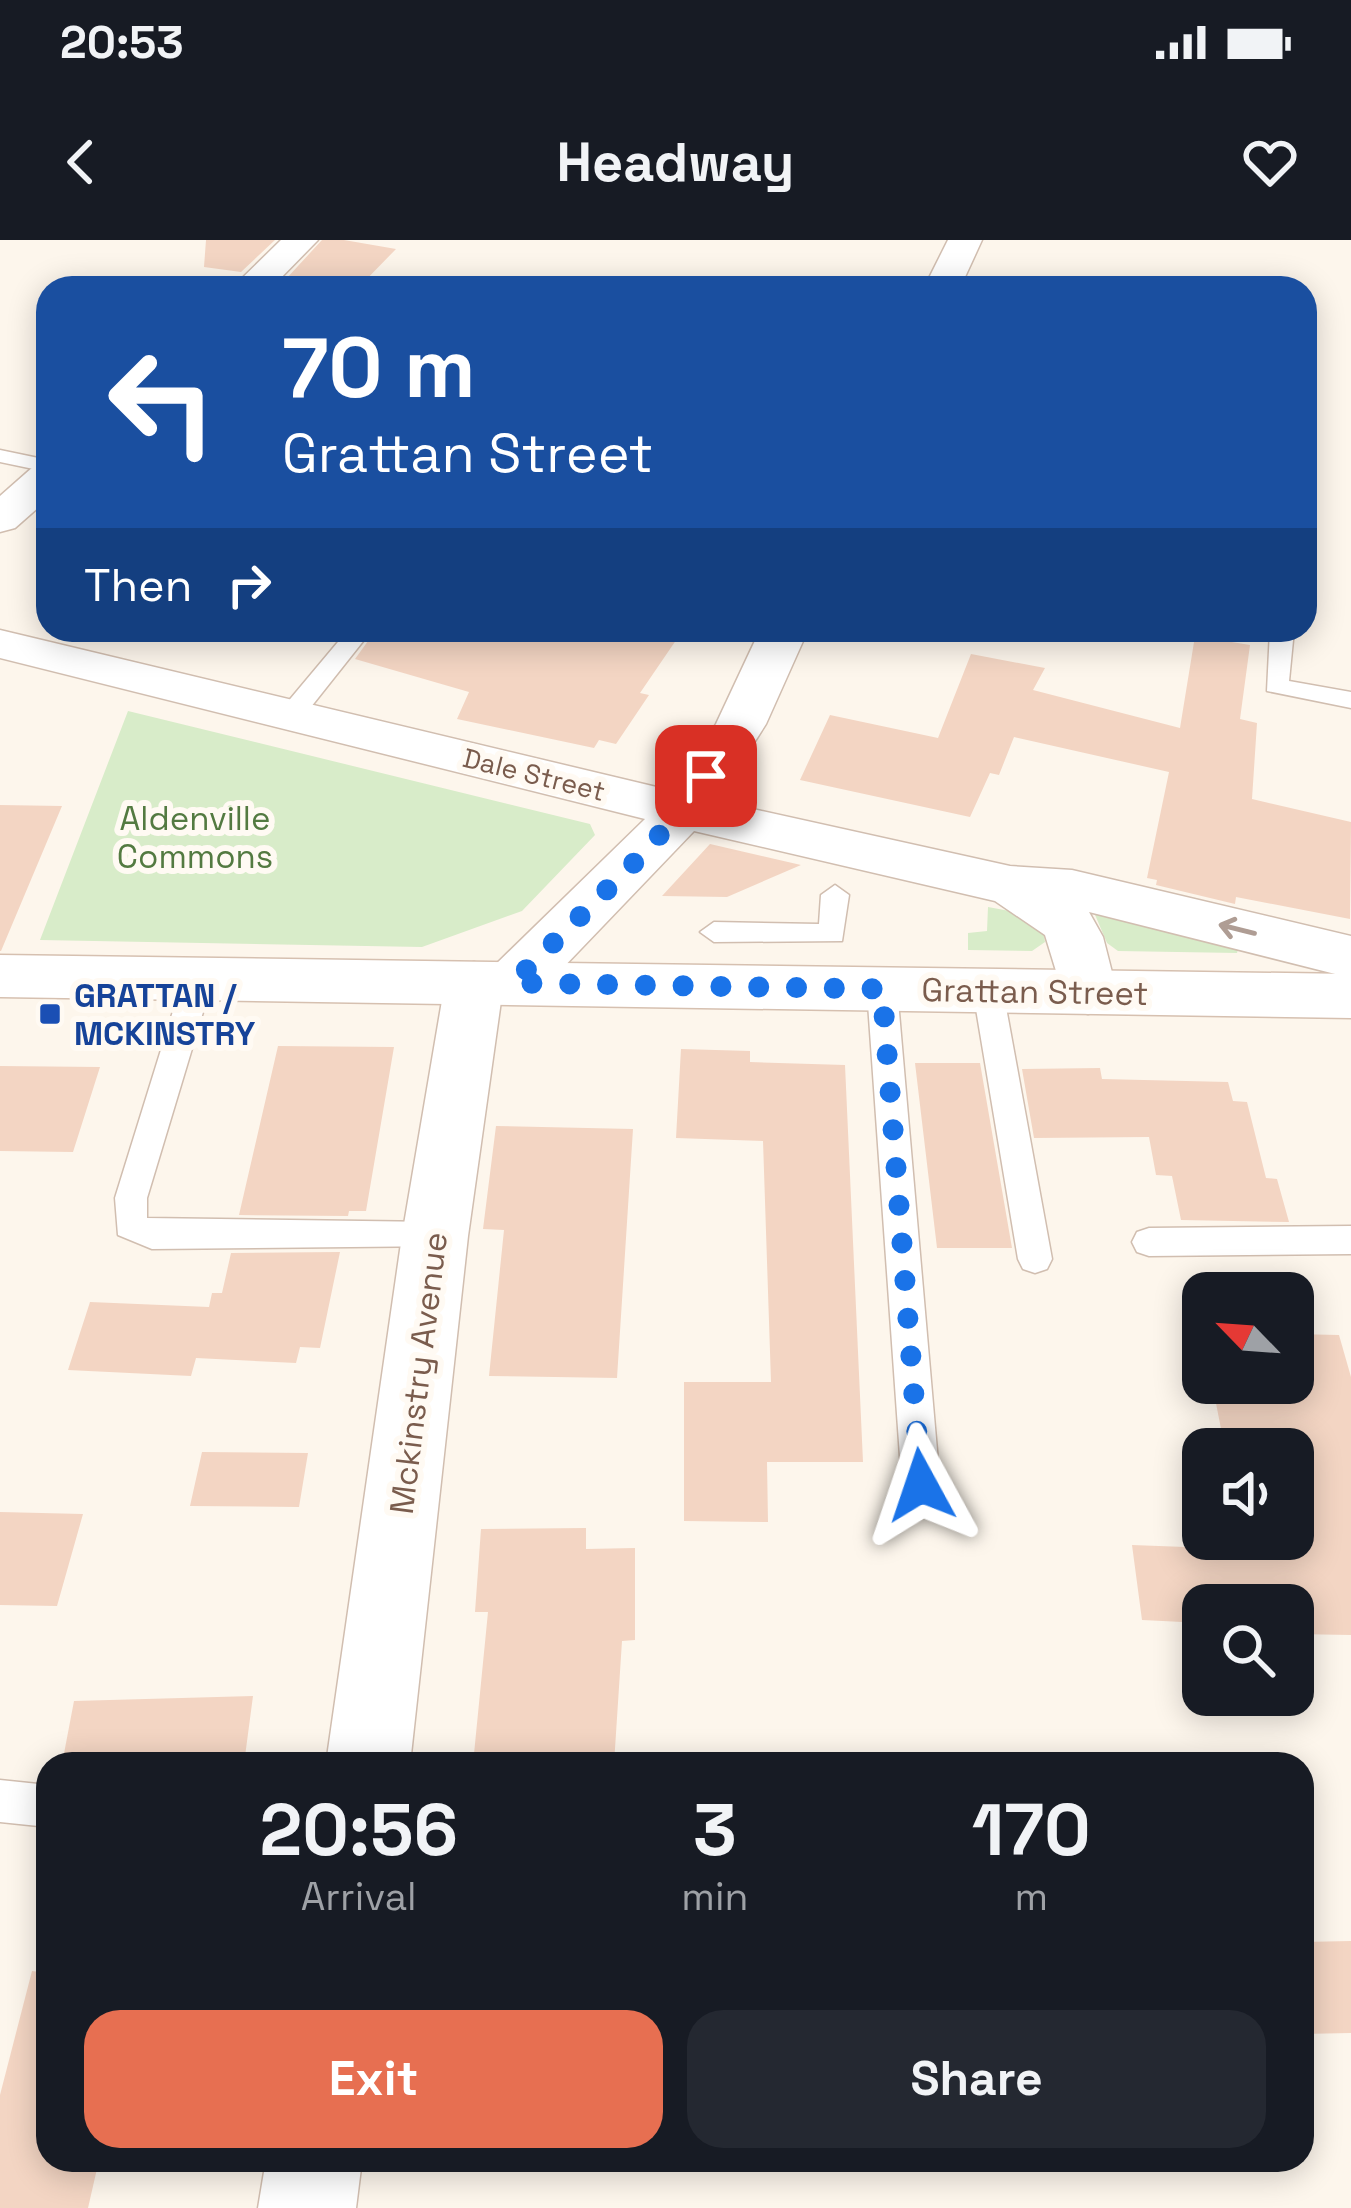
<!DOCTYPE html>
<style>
body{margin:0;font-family:"Space Grotesk",sans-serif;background:#242831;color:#f1f3f6;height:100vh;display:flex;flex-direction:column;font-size:45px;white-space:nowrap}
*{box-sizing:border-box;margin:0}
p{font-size:39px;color:#9ea1a6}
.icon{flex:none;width:66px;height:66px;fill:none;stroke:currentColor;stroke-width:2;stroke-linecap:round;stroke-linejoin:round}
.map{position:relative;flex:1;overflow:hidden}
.panel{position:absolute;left:36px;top:1512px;width:1278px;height:420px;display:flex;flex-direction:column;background:#171b24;border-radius:36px;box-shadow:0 6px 30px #0003}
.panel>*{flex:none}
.hud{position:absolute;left:36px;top:36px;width:1281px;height:366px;border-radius:36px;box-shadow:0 6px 30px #0003;background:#1a4fa0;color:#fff;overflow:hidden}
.needle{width:78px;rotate:295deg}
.tools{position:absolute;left:1182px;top:1032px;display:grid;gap:24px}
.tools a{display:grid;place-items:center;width:132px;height:132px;border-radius:24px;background:#171b24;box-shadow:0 6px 30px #0003;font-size:60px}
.pin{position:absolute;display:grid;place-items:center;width:102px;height:102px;color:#fff;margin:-51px;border-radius:24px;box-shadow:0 6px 18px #0006}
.me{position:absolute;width:132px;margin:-66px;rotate:355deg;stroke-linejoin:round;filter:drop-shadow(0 0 9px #0008)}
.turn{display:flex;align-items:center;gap:42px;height:252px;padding:0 48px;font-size:54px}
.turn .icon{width:156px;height:156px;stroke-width:2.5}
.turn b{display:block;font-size:84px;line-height:102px}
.then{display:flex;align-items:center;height:114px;padding:0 48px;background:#0003;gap:24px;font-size:45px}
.eta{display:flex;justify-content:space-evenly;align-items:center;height:204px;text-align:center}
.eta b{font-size:72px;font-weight:800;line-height:84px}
.primary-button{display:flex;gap:24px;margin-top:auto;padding:24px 48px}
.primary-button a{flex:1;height:138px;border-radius:36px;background:#e76f51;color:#fff;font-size:48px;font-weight:800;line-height:138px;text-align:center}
.primary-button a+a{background:#242831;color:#f1f3f6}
.status{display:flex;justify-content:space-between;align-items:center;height:84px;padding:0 60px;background:#171b24;direction:ltr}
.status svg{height:33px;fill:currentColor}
header{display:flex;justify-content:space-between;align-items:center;height:156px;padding:0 48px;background:#171b24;font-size:54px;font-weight:800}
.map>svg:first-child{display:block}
.green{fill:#d8ecc9}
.building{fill:#f3d5c3}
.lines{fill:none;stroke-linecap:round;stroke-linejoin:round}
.service-casing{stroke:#d1beb0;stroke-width:3}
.minor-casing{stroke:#d1beb0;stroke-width:3}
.tertiary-casing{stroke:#d1beb0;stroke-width:3}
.secondary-casing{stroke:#d6c0b0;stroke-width:3}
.service{fill:#fff;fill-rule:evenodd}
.minor{fill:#fff;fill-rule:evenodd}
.tertiary{fill:#fff;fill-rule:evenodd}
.secondary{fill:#fff;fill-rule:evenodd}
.oneway{stroke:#af9d94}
.route{stroke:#1a73e8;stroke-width:21;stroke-dasharray:0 37.8}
.transit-dot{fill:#1a4fb4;stroke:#fffaf3;stroke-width:4.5}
.labels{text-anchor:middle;stroke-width:12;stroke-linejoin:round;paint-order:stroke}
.far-street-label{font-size:27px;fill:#7a5c4d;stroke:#fffaf3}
.park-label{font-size:33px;fill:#537a41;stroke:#fffaf3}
.street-label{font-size:33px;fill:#7a5c4d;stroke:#fffaf3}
.transit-label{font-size:33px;font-weight:bold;fill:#164399;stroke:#fffaf3;text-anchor:start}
</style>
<div class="status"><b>20:53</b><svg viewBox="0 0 49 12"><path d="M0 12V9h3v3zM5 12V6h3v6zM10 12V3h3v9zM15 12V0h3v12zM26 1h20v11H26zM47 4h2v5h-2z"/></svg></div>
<header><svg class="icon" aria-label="back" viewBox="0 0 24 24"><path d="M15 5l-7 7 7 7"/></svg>Headway<svg class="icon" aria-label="heart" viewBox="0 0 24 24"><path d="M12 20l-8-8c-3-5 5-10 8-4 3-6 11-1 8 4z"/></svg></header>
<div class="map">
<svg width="1351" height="1968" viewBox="0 0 1351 1968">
<rect width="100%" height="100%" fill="#fdf6ec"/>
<path class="green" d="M128 471 590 584 595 595 522 671 422 707 40 700Z
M988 667 1015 672 1043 688 1045 702 1032 711 968 710V693L987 691Z
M1093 670 1240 703 1237 713 1118 711 1107 703Z"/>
<path class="building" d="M206 0H275L241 32 204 27Z
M322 0H344L396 9 358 48 286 39Z
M376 390H444L496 401 497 390H683L640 453 649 455 616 504 599 500 594 508 457 479 469 452 355 419Z
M1195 396 1250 405 1240 479 1257 483 1252 559 1351 582 1350 679 1236 657 1235 664 1156 645 1157 640 1147 638 1169 532 1014 497 999 535 990 533 970 577 800 540 830 475 938 498 971 414 1045 428 1033 450 1180 488Z
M0 565 62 566 1 711H0Z
M710 604 801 625 727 657 662 656Z
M278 806 394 807 366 971H349L348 976 239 975Z
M681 809 750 811V822L845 825 863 1222H767L768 1282 684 1281V1142H771L763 901 676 898Z
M915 823H980L1012 1008H937Z
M0 826 100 827 73 912 0 911Z
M1100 828 1102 839 1228 842 1233 861 1247 862 1266 938 1277 939 1289 982 1181 980 1172 936 1156 935 1149 897 1034 898 1022 829Z
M496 886 633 889 617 1138 489 1136 504 990 483 989Z
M340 1012 320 1108 300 1107 296 1123 196 1118 191 1136 68 1130 90 1062 209 1067 212 1053H222L231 1013Z
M1293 1094 1339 1095 1351 1137V1395L1293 1394V1365H1203V1383L1142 1380 1132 1305 1293 1311V1209H1225L1212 1143H1293Z
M202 1212 308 1213 299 1267 190 1266Z
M0 1272 83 1274 57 1366 0 1365Z
M586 1288V1309L635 1308V1400L622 1401 614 1524H473L488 1372H475L481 1289Z
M253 1456 244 1524H62L74 1461Z
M1351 1701V1793L1302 1794V1702Z
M32 1731 48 1733V1920H99L88 1968H0V1855Z"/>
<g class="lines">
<defs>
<path id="service" d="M0 210 48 220V232L0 222Z
M348 390H372L299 482H281V470Z
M1270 390H1294L1289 441 1351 452V468L1267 451Z
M835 645 849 655 842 701 714 702 700 692 714 682 819 684 821 655Z
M198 728 213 739 147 958V978L435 982 447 986 452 996 447 1006 152 1009 118 995 115 958 183 739Z
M882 738 897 749 940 1245 934 1257 921 1262 908 1257 902 1245 867 749Z
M988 740 1003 751 1052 1019 1047 1029 1035 1033 1023 1029 1018 1019 973 751Z
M1351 986V1014L1149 1016 1137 1012 1132 1002 1137 992 1149 988Z
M0 1540 48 1545V1587L0 1582Z"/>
<path id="minor" d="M281 0H318L271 48H232Z
M48 223V259L15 288 0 292V256L33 227Z"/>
<path id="tertiary" d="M948 0H982L960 48H924Z
M0 390 669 550 716 484 760 390H808L766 484 717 561 1010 626 1072 630 1351 696V738L1089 672 1103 697 1117 752 1109 767 1088 774 1067 767 1045 695 995 661 694 591 534 758 513 764 501 761 468 996 410 1524H326L402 996 445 743 453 728 474 722 493 727 645 579 0 418Z
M266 1920H362L356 1968H258Z"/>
<path id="secondary" d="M0 715 1351 734V778L0 757Z"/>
</defs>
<use href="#service" class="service-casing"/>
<use href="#minor" class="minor-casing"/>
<use href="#tertiary" class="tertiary-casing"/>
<use href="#secondary" class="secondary-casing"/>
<use href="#service" class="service"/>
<use href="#minor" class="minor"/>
<use href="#tertiary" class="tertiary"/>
<use href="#secondary" class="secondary"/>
</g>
<defs><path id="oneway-shaft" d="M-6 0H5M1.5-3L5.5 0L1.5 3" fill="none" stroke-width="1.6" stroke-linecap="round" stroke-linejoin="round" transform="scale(3)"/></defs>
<use class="oneway" href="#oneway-shaft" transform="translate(1237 689) rotate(-166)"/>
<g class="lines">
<path class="route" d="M706 536 650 607 513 743 882 749 921 1245"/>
</g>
<rect class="transit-dot" x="38" y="762" width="24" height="24" rx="6"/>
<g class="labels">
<g class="far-street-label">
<text transform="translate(534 535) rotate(14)" y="9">Dale Street</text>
</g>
<g class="park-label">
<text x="195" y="590">Aldenville<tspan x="195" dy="38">Commons</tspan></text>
</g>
<g class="street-label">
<text transform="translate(1035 751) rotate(1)" y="12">Grattan Street</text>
<text transform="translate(418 1133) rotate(-83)" y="12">Mckinstry Avenue</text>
</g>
<g class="transit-label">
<text x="74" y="767">GRATTAN /<tspan x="74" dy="38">MCKINSTRY</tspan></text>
</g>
</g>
</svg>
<div class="tools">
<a><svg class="needle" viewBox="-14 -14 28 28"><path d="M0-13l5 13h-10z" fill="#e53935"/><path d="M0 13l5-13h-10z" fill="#9ea1a6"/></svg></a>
<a><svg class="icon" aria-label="sound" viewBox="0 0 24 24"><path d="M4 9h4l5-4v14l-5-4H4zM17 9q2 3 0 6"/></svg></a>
<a><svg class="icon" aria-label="search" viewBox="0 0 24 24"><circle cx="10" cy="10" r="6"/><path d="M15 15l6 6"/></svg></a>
</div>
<div class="pin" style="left:706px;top:536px;background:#d93025"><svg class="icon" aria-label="arrive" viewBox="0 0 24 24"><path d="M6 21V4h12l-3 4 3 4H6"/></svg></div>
<svg class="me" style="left:921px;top:1245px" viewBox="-20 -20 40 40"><path d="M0-17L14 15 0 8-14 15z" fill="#1a73e8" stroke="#fff" stroke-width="4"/></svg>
<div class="hud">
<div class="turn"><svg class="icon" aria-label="left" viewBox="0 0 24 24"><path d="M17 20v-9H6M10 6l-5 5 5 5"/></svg><div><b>70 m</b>Grattan Street</div></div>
<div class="then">Then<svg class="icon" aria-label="right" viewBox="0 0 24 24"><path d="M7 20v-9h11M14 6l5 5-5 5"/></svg></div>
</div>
<section class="panel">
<div class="eta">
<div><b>20:56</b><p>Arrival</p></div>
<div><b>3</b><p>min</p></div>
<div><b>170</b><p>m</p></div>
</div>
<div class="primary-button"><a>Exit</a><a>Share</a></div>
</section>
</div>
